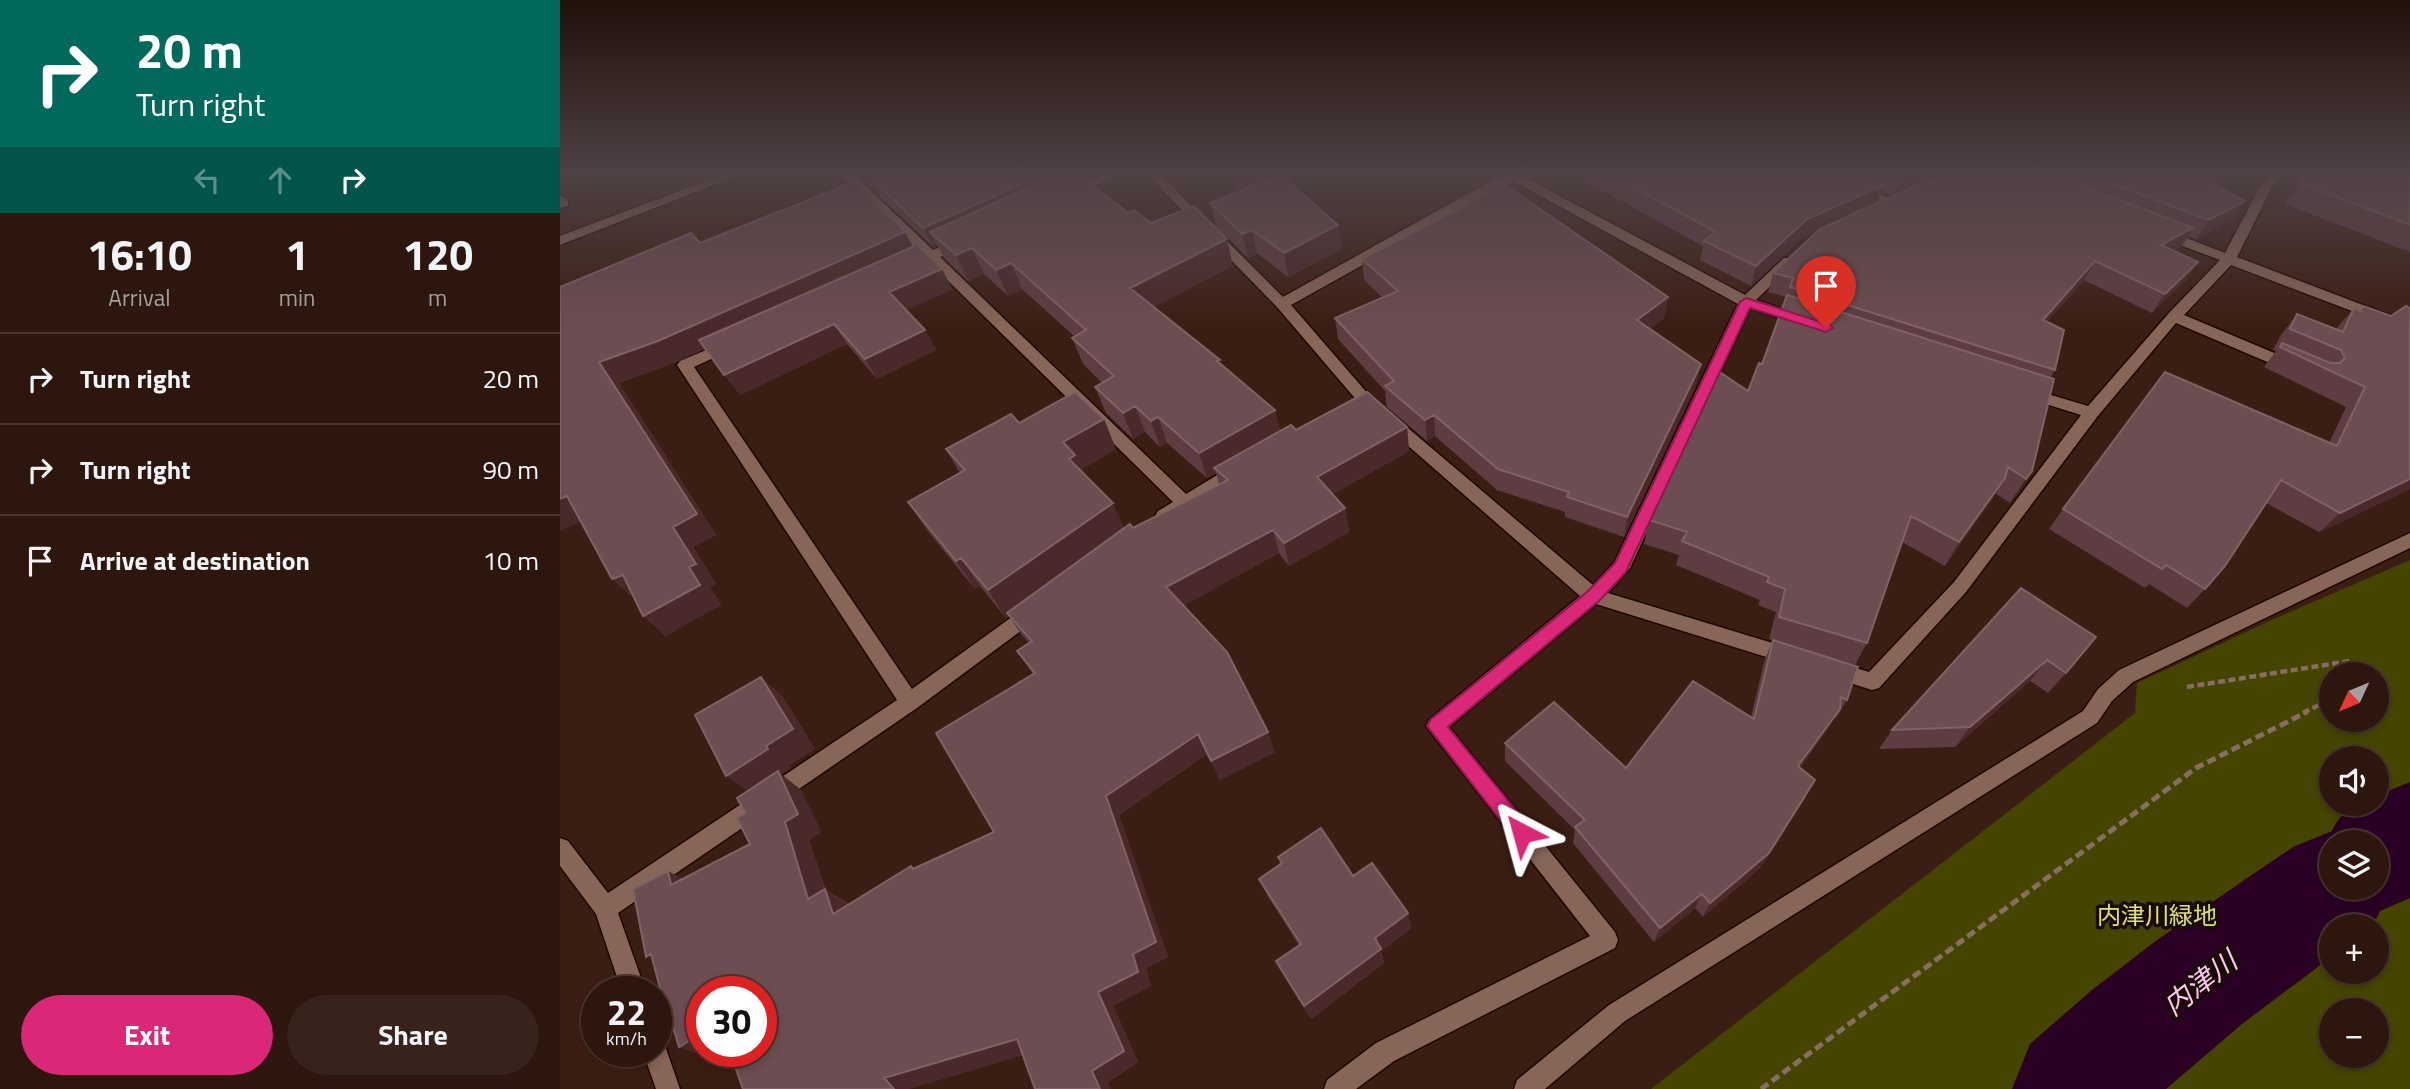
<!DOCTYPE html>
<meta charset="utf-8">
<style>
body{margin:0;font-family:"Titillium Web","Noto Sans JP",sans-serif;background:#38231c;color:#f1f3f6;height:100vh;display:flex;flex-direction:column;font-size:26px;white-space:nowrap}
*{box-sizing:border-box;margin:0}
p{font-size:23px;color:#a69f9e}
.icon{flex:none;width:38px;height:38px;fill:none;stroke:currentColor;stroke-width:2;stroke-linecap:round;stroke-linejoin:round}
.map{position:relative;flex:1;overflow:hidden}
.drawer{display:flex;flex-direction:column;background:#2c160e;width:560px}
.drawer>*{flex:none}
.guide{background:#00695c;color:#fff;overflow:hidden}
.needle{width:46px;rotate:226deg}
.tools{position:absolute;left:1759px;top:662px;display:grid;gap:14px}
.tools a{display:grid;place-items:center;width:70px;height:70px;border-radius:50%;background:#2c160e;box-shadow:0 4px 10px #0003,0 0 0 2px #48352e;font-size:35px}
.speed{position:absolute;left:21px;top:976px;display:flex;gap:14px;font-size:35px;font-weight:700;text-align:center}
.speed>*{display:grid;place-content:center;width:91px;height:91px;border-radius:50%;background:#2c160e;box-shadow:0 4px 10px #0003,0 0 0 2px #48352e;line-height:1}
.speed small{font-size:18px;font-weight:400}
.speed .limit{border:10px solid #d22;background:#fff;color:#111}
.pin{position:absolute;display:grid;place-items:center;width:60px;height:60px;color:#fff;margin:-72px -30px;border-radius:50% 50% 50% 0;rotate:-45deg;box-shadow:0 0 7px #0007}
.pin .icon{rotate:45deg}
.me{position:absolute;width:77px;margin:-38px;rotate:321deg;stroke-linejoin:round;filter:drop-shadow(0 0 5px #0008)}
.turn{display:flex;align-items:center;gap:24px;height:147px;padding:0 21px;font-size:32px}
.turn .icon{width:91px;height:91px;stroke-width:2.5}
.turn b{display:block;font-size:49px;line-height:60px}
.lanes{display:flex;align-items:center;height:66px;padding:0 21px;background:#0003;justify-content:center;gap:35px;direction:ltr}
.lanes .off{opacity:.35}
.eta{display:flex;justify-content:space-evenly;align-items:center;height:119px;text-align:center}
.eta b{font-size:42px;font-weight:700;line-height:49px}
.action{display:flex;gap:14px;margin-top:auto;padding:14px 21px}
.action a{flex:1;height:80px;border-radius:42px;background:#db2777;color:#fff;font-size:28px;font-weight:700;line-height:80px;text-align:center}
.action a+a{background:#38231c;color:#f1f3f6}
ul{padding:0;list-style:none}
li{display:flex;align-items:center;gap:21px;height:91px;padding:0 21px;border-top:2px solid #48352e}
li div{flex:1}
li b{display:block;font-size:26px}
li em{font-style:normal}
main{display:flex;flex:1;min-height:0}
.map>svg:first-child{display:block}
.green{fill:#464500;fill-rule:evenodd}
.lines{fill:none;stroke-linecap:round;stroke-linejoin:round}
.river{fill:#2a0025;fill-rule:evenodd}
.minor-casing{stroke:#210701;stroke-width:3}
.path-far1{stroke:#876e65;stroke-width:4.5;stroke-dasharray:7 3.5;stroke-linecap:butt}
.path{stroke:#876e65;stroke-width:5;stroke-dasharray:9 4.5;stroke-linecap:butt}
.minor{fill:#876558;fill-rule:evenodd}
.wall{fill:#5d3d42;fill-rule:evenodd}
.shaded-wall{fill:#492929}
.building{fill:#6c4d51;stroke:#806265;stroke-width:2}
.route{fill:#db2777;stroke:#8e194d;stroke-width:2}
.labels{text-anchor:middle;stroke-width:7;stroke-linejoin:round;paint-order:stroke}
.near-park-label{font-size:24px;fill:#e1e16e;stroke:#190c08}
.near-water-label{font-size:28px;font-style:italic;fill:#fdc6f1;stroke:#190c08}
</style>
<main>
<section class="drawer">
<div class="guide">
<div class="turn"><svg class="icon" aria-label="right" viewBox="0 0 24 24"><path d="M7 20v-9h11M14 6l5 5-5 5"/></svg><div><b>20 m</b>Turn right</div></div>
<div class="lanes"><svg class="icon off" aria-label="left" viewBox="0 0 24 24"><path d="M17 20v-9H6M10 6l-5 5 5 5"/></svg><svg class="icon off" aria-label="ahead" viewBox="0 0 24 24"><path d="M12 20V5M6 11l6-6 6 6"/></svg><svg class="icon" aria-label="right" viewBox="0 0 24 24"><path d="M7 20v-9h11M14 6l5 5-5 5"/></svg></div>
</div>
<div class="eta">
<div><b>16:10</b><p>Arrival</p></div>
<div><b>1</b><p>min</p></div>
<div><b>120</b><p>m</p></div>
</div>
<ul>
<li><svg class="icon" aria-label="right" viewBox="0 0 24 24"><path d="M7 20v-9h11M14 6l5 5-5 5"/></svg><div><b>Turn right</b></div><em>20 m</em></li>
<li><svg class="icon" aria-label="right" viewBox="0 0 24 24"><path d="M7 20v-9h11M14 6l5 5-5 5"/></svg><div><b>Turn right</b></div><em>90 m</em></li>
<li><svg class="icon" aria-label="arrive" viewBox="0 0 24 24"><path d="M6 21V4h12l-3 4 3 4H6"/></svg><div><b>Arrive at destination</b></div><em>10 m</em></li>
</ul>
<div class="action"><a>Exit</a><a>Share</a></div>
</section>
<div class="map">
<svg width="1850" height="1089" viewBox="0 0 1850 1089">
<rect width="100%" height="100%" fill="#3b1e13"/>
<path class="green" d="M1850 560V1089H1091L1575 713 1577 683 1716 618ZM1771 674H1816V719H1771ZM1771 758H1816V803H1771ZM1771 842H1816V887H1771ZM1771 926H1816V971H1771ZM1771 1010H1816V1055H1771Z"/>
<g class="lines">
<path class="river" d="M1850 782V898L1820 911 1813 926H1771V957L1682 1024 1606 1089H1452L1470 1044 1532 990 1597 940 1699 870 1733 847 1772 831C1779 813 1797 803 1816 803V796ZM1771 842H1816V887H1771Z"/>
<defs>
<path id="minor" d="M164 174H182L0 245V236Z
M280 174H293L373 250 396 240H406V246L380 257 626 494 672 466H684L686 470 684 474 610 521H598L595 516 598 511 613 502 369 262 350 269 345 268V262L361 255Z
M542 174H559L514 197 509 198 503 194Z
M587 174H600L723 297 943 174H959L1185 295 1224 258H1234L1236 261 1196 300 1247 317 1249 320 1242 325 1190 308 1070 568 1048 593 1239 651 1242 657 1239 663 1232 665 1036 604 889 727 1055 932 1058 940 1055 948 834 1061 796 1089H764L767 1080 816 1043 1030 936 866 726 869 720 1020 596 799 403 717 307ZM953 181 1178 304 1054 563 1033 585 809 395 731 305Z
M1266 174H1282L1339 204 1333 208 1328 207Z
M1712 174H1726L1712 187 1677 257 1850 323V333L1671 265 1624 315 1736 362 1739 366 1736 370H1726L1616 323 1537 417 1406 592 1319 688 1312 690 1265 675 1262 669 1265 663 1272 661 1309 672 1394 582 1521 415 1463 397 1460 393 1463 389 1468 388 1528 406 1609 313 1660 260 1596 236V230H1606L1665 253 1701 185Z
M0 195 8 200V206L0 208Z
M170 340 175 342 177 345 175 348 134 367 352 689 467 606 474 603 481 606 483 611 481 616 357 708 58 913 86 992H62L36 914 0 866V838L8 841 48 893 337 700 117 365 120 361Z
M1850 533V548L1573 682 1552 701 1537 723 1065 1021 985 1089H954L957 1080 1049 1005 1523 711 1538 689 1559 670Z
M96 1040 104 1043 120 1089H96L83 1052H96Z"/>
</defs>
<use href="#minor" class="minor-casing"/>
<path class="path-far1" d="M1627 687 1790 661 1811 674
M1743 713 1771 699"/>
<path class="path" d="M1201 1089 1636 768 1747 712"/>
<use href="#minor" class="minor"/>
</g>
<path class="wall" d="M319 174H525L521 176 568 213 591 223 673 266 593 307 715 410 720 431 736 430 847 427 849 451 773 494 785 508 789 532 729 566 719 553 623 606 715 752 660 780 647 754 559 815 608 957 586 968 591 986 553 1006 578 1062 548 1082 463 1055 348 1089 201 992 151 1058 119 1047 108 871 123 879 190 844 185 813 201 677 223 697 255 749 229 765 231 768 221 774 241 790 261 832 249 840 265 889 289 904 354 869 434 832 473 674 457 651 469 643 461 634 449 616 446 618 420 586 415 589 367 530 348 502 400 473 386 449 459 423 556 449 522 469 564 528H573L659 484 656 473 647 478 607 443 600 447 585 432 573 439 546 413 535 387 542 383 523 364 512 338 514 336 462 289 448 296 424 274 408 281 384 258 377 245 373 247 321 197 311 178Z
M664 174H690L675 182Z
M1013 174H1634L1672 220 1636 239 1628 236 1621 247 1614 251 1638 262 1625 281 1592 313 1524 280 1487 322 1495 370 1490 378 1472 471 1450 503 1435 493 1385 566 1342 542 1307 643 1295 665 1209 639 1216 612 1198 605 1200 600 1116 565 1119 555 1084 544 1089 520 1188 391 1202 364 1226 297 1208 292 1213 273 1260 230 1242 238 1191 286 1140 260 1143 246ZM1322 190 1334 196 1317 203Z
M1850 174V252L1725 204 1740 183Z
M650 203 778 225 782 249 728 277 697 253 688 258 656 226Z
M345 232 353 247 392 289 346 310 365 330 376 350 317 379 287 344 180 395 145 349 116 362 59 383 156 535 133 547 156 584 150 587 161 605 105 636 74 598 52 579 21 521 0 531V287L140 243Z
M802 259 1108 297 1104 318 1090 329 1136 385 1064 537 1005 517V512L937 490 875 436 867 441 827 407 825 391 778 339 775 318 823 298 804 280Z
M1803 306 1831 316 1850 308V489L1759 532 1706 503 1645 589 1627 608 1589 584 1585 588 1489 529 1503 509 1769 443 1786 407 1704 367 1716 351 1713 350 1721 335 1737 314 1776 329 1794 308 1800 310Z
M1461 588 1506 673 1488 693 1470 681 1395 747 1319 749 1332 730Z
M1213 640 1287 700 1276 718 1275 717 1270 726 1240 768 1246 797 1200 868 1143 917 1135 908 1094 942 1013 843 1015 830 945 761V743L1066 768 1191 717 1205 659Z
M718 857 793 876 848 913 851 929 821 951 824 963 751 1019 716 961 739 945 707 895 699 879 721 864Z"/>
<path class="shaded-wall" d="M485 174H525L508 182 370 232 377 245 373 247 363 228Z
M673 174H690L675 182Z
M1350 174H1400L1334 196 1341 177Z
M1324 185 1317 204 1242 238 1191 286 1196 266 1247 219Z
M1685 201 1672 220 1636 239 1649 220Z
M778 225 782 249 728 277 724 253Z
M1633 228 1621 247 1589 264 1601 245Z
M692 230 697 253 688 258 682 234Z
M345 232 356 253 116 362 59 383 156 535 133 547 156 584 150 587 161 605 105 636 83 616 129 567 113 527 39 362Z
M667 239 673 266 579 315 570 288Z
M412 248 424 274 408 281 396 255Z
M1535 261 1524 280 1472 339 1483 320Z
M1638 262 1625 281 1592 313 1605 294Z
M451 263 462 289 448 296 436 270Z
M382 269 392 289 340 313 329 292Z
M1108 297 1104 318 1074 341 1077 320Z
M274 324 287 344 180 395 164 375Z
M365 330 376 350 317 379 305 359Z
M1141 364 1136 385 1064 537 1067 517Z
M575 406 585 432 573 439 563 413Z
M715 410 721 436 654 468 656 473 647 478 639 453Z
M874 415 875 436 867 441 865 420Z
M598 417 607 443 600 447 591 421Z
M544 419 556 449 522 469 529 485 523 488 503 442Z
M847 427 849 451 762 500 757 477Z
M1472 471 1457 495 1450 503 1466 479Z
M1445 478 1430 503 1385 566 1399 542Z
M1850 479V489L1759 532 1780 513Z
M7 496 30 517 0 531V499Z
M553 503 566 532 447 613 449 616 446 618 428 590Z
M785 508 789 532 729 566 724 543Z
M713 530 719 553 616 610 606 587Z
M401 558 420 586 415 589 396 561Z
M63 575 74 598 52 579Z
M1487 660 1470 681 1395 747 1410 727Z
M201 677 223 697 255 749 229 765 231 768 221 774 241 790 261 832 249 840 272 914 265 889 289 905 296 930 248 899 191 794 166 776 206 746Z
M1280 709 1270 726 1229 783 1238 766Z
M708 732 715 752 660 780 651 761Z
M638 734 647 754 559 815 608 957 586 968 591 986 553 1006 578 1062 548 1082 551 1089H540L532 1071 538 992 573 954 546 796Z
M1255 780 1200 868 1143 917 1150 903Z
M108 871 137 887 111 885Z
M1142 894 1135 908 1094 942 1100 928Z
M848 913 851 929 821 951 824 963 751 1019 744 1006 815 938Z
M142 1033V1052H162L151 1058 119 1047Z
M457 1039 476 1051 349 1089H334L324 1078Z"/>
<path class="building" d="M320 174H485L363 228 311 178Z
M499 174H518L568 213 574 210 591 223 634 206 667 239 570 288 660 360 657 361 715 410 639 453 598 417 591 421 575 406 563 413 535 387 554 376 512 338 526 330 451 263 436 270 412 248 396 255 370 232Z
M1049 174H1303L1324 185 1247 219 1196 266 1144 241 1156 232Z
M1335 174H1350L1341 177Z
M1391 174H1491L1633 228 1601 245 1638 262 1605 294 1535 261 1483 320 1504 330 1495 370 1230 287 1233 278 1213 273 1260 229 1346 190Z
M1525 174H1634L1685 201 1649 220Z
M1748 174H1850V225L1740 183Z
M721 175 778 225 724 253 692 230 682 234 650 203Z
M294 182 345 232 98 341 39 362 137 514 113 527 136 564 129 567 140 585 83 616 63 575 52 579 7 496 0 499V287L131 233 140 243Z
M945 185 1108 297 1077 320 1141 364 1067 517 1007 497 1009 492 938 469 874 415 865 420 825 386 834 381 775 318 838 291 802 259Z
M357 245 382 269 329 292 365 330 305 359 274 324 164 375 139 340Z
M1227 295 1494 379 1472 471 1466 479 1448 467 1445 478 1399 542 1351 516 1307 643 1219 617 1225 589 1207 582 1209 577 1122 541 1127 532 1089 520 1158 371 1188 391 1199 363 1202 364Z
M1803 306 1831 316 1846 306 1850 308V479L1780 513 1721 480 1665 566 1645 589 1606 565 1602 569 1503 509 1605 372 1777 446 1805 387 1720 347 1722 343 1770 363H1780L1785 358 1781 350 1730 329 1737 314 1783 332 1794 308 1801 311Z
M515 392 544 419 503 442 515 455 509 459 553 503 428 590 401 558 396 561 348 502 405 470 386 449 451 414 459 423Z
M807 392 847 427 757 477 785 508 724 543 713 530 606 587 667 652 708 732 651 761 638 734 546 796 596 942 573 954 578 972 538 992 564 1051 532 1071 540 1089H475L457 1039 324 1078 334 1089H183L170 1052H201V992H142V1033L119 1047 110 1017 108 1018 91 954 86 957 73 889 108 871 111 885 190 844 177 818 185 813 177 798 218 771 238 814 225 822 248 899 265 889 273 914 351 866 353 869 434 832 376 733 475 673 457 651 472 641 447 613 570 524 573 528 668 480 654 468 731 425 736 430Z
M1461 588 1536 637 1506 673 1487 660 1410 727 1332 730Z
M1213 640 1298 667 1287 700 1281 697 1280 709 1238 766 1255 780 1209 853 1150 903 1142 894 1100 928 1015 827 1025 820 945 743 994 702 1066 768 1133 681 1194 719Z
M201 677 233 729 206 746 208 749 166 776 135 715Z
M761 828 793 876 812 863 848 913 815 938 821 949 744 1006 716 961 741 944 699 879 722 863 718 857Z"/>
<linearGradient id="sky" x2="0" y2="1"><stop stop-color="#20100a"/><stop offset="0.53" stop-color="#4f4144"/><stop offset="1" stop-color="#4f4144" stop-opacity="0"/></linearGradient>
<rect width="1850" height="327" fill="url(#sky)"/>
<path class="route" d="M1186 298 1271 325 1273 328 1266 332 1190 308 1066 572 1039 601 888 727 969 826 972 833 969 839 962 842 955 839 867 726 870 720 1027 592 1055 563 1180 302Z"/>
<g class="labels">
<g class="near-park-label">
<text x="1597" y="924">内津川緑地</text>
</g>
<g class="near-water-label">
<text transform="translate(1640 983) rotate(-38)" y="10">内津川</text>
</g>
</g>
</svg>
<div class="tools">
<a><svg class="needle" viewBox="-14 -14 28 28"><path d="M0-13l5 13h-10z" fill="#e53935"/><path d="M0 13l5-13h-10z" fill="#a69f9e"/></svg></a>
<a><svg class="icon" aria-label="sound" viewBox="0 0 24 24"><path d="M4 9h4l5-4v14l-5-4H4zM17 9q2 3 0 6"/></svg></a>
<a><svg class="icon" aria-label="layers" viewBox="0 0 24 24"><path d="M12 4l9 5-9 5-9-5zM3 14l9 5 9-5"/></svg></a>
<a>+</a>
<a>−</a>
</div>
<div class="speed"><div>22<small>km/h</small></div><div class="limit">30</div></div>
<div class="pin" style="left:1266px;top:328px;background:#d93025"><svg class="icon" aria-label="arrive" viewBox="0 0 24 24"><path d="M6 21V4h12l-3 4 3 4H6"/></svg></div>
<svg class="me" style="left:962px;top:833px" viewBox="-20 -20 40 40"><path d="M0-17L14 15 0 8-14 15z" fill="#db2777" stroke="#fff" stroke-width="4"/></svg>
</div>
</main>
